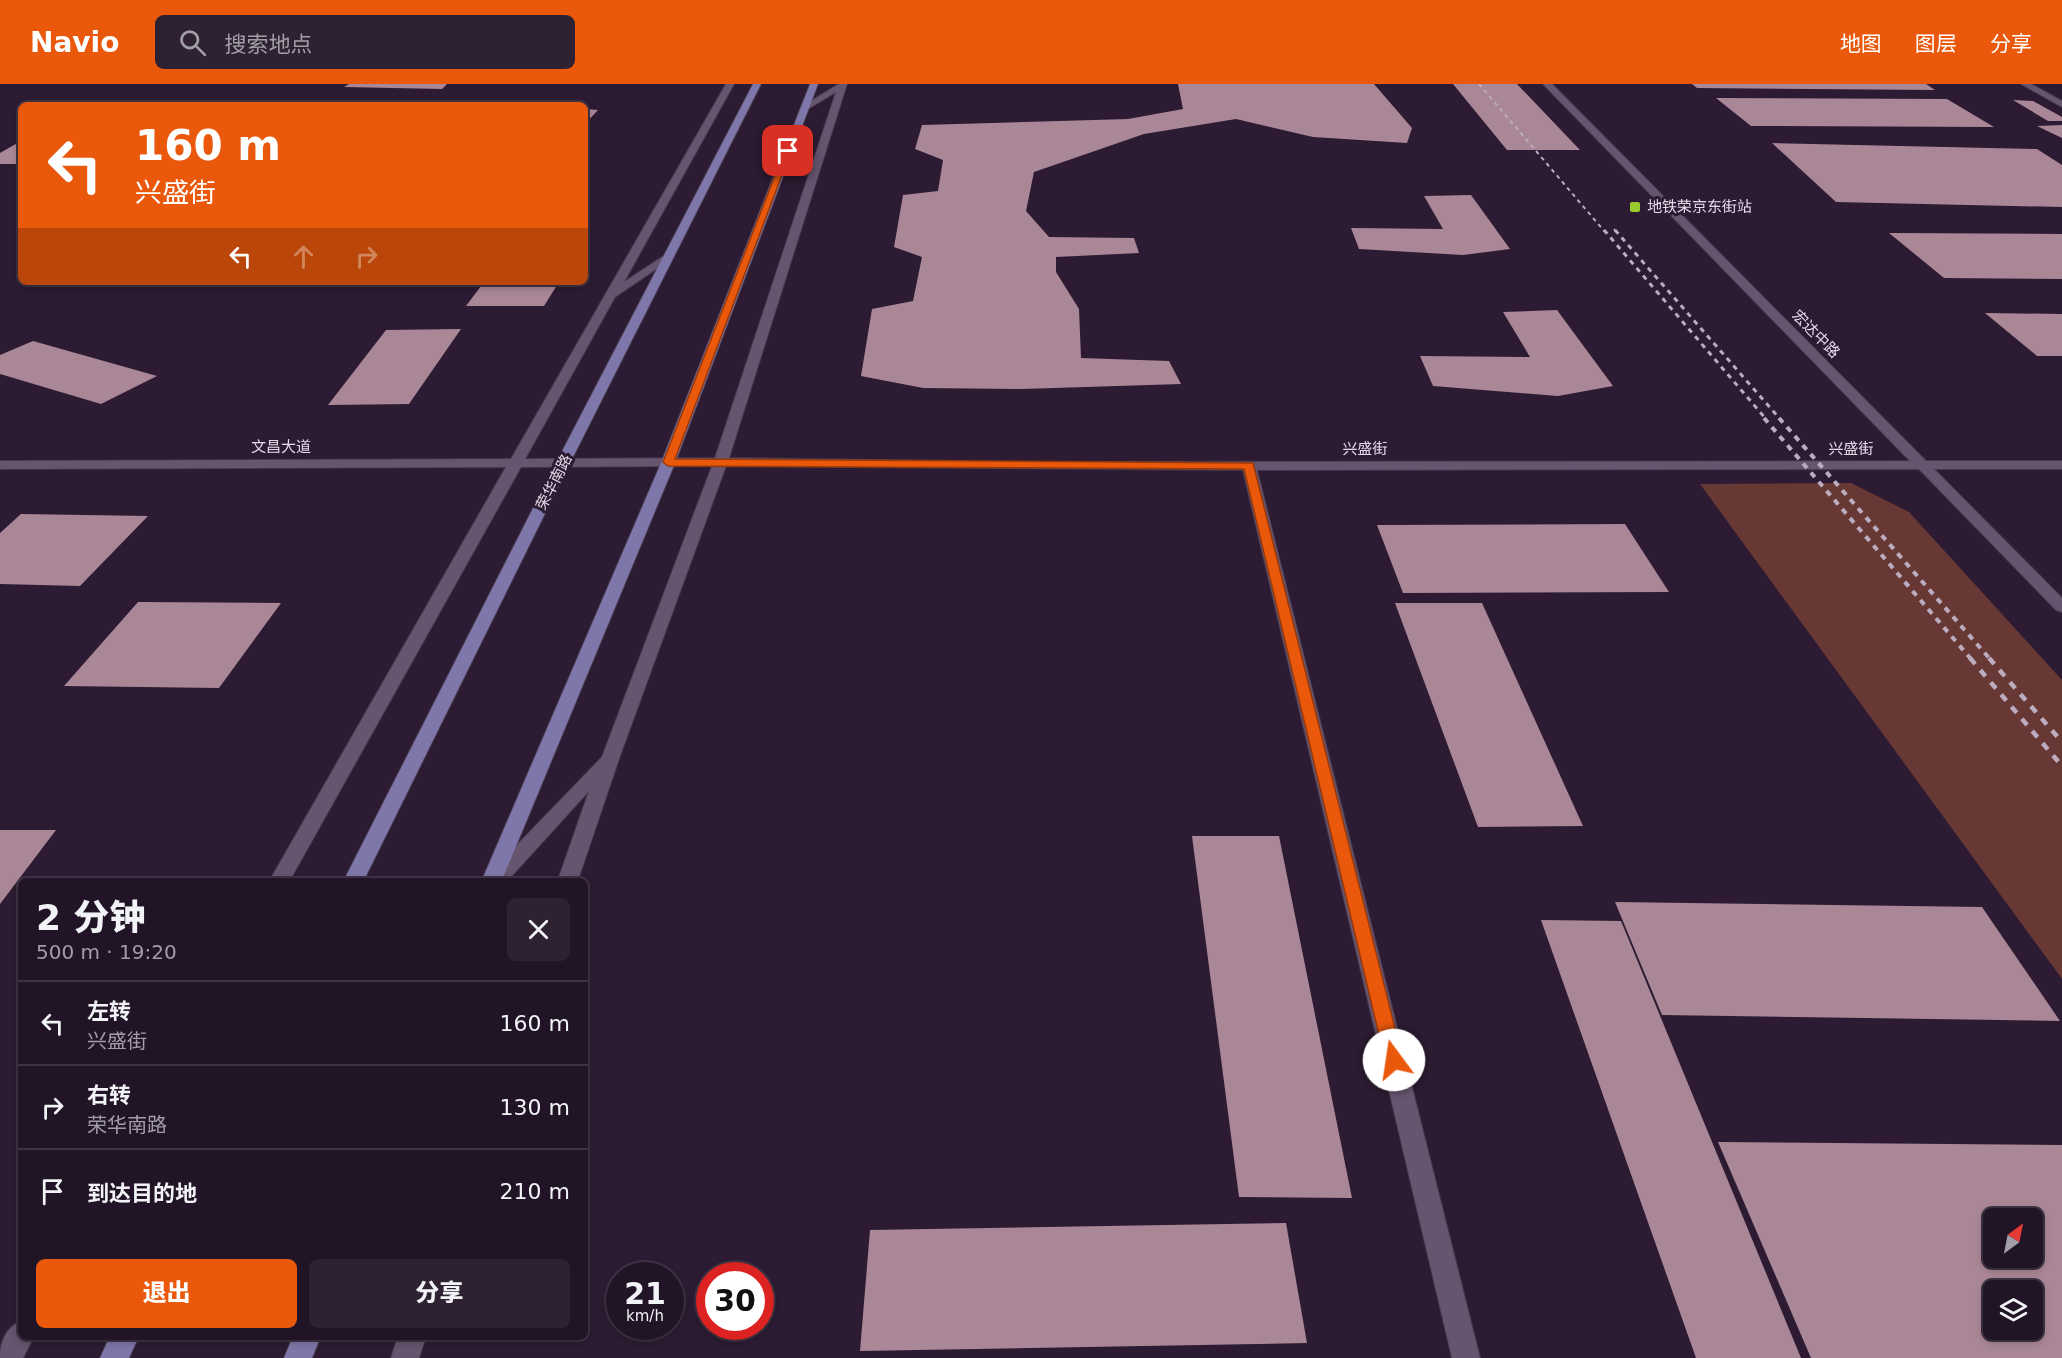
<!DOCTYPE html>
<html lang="zh">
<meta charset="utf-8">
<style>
body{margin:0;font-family:"DejaVu Sans","Noto Sans SC",sans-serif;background:#2d2132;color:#f1f3f6;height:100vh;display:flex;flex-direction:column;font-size:22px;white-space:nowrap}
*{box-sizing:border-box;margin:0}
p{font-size:20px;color:#a29ea7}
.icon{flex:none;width:33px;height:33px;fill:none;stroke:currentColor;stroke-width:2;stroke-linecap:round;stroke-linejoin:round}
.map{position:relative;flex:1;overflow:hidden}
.details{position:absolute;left:18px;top:794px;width:570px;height:462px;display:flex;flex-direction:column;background:#211426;border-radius:9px;box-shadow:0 3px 9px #0003,0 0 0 2px #3e3343}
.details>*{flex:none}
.guide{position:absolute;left:18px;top:18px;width:570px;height:183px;border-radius:9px;box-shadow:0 3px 9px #0003,0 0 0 2px #3e3343;background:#ea580c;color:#fff;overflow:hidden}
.needle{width:39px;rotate:32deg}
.tools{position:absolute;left:1983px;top:1124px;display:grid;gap:12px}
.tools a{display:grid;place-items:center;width:60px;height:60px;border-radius:9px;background:#211426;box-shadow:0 3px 9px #0003,0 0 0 2px #3e3343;font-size:30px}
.speed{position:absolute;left:606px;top:1178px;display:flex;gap:12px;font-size:30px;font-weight:700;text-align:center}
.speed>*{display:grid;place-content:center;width:78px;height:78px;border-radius:50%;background:#211426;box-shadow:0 3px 9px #0003,0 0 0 2px #3e3343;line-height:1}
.speed small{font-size:15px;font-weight:400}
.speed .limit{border:9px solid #d22;background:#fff;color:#111}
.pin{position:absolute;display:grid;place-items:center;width:51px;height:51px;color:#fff;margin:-26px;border-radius:12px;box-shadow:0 3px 9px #0006}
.me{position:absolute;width:66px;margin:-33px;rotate:346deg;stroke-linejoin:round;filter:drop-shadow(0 0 4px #0008)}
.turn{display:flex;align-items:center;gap:21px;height:126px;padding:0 18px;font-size:27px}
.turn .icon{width:78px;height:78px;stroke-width:2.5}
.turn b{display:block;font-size:42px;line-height:51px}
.lanes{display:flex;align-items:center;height:57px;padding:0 18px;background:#0003;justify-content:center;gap:30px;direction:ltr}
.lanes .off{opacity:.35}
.round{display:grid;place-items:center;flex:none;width:63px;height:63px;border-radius:9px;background:#2d2132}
.headline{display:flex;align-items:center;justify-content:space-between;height:102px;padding:0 18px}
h1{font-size:36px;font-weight:800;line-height:45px}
.primary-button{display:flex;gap:12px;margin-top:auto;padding:12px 18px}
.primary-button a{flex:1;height:69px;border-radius:9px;background:#ea580c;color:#fff;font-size:24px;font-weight:800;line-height:69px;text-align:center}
.primary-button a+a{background:#2d2132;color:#f1f3f6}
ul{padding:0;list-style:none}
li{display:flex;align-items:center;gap:18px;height:84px;padding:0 18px;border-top:2px solid #3e3343}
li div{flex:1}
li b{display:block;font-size:22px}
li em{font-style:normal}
header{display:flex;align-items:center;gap:36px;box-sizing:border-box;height:84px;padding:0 30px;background:#ea580c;color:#fff}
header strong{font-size:28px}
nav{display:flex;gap:33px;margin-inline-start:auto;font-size:21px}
.search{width:420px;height:54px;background:#2d2132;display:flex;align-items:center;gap:15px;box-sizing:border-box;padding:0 21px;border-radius:9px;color:#a29ea7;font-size:22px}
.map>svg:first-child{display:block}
.green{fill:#683835}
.building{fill:#aa8796;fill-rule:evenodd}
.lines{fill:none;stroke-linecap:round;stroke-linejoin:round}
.minor-casing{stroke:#46384c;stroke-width:2}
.major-casing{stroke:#46384c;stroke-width:2}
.minor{fill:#67546f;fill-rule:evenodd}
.major{fill:#7e77a9;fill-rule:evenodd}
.rail-far3{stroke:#bbadbf;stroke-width:2;stroke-dasharray:4 4;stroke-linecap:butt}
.rail-far2{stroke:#bbadbf;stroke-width:3;stroke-dasharray:5 5;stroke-linecap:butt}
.rail-far1{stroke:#bbadbf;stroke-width:4;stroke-dasharray:6 6;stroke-linecap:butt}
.rail{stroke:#bbadbf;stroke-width:4.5;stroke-dasharray:8 8;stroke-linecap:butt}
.route{fill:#ea580c;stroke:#983908;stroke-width:1.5}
.poi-dot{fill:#9cca31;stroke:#2c1b32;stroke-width:2}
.labels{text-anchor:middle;stroke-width:6;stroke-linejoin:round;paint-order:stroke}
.far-poi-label{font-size:15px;fill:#e5d9e9;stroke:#2c1b32;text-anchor:start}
.far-street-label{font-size:15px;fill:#e5d9e9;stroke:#2c1b32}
</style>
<header>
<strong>Navio</strong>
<div class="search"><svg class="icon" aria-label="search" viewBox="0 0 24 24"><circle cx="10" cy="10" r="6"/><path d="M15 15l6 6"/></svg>搜索地点</div>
<nav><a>地图</a><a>图层</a><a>分享</a></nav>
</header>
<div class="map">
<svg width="2062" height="1274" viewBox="0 0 2062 1274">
<rect width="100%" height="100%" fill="#2c1b32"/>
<path class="green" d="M1851 399 1909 428 2062 596V895L1700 400Z"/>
<path class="building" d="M349 0H447L442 5 344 3Z
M1178 0H1374L1412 44 1407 59 1313 53 1236 35 1144 50 1034 88 1026 127 1049 153 1134 154 1139 169 1056 173V188L1079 225 1081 274 1169 277 1181 300 1022 305 923 304 861 292 872 225 913 217 922 173 894 163 903 111 938 107 943 76 915 65 922 41 1128 35 1183 25Z
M1453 0H1517L1580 66H1507Z
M1692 0H1926L1935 6 1697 4Z
M1716 14 1947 15 1994 43 1751 42Z
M2013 16 2033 17 2062 33V37H2048Z
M585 25 598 26 585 40Z
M2062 41V54L2037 42Z
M21 57V80H0V69Z
M1772 59 2037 65 2062 81V123L1836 118Z
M1471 111 1510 165 1463 171 1359 165 1351 144 1443 145 1424 112Z
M1889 149 2062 150V195L1944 194Z
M484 198H559L544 222H466Z
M1557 226 1613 302 1558 312 1433 302 1420 272 1530 273 1503 228Z
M1985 229 2062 230V272H2037Z
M461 245 409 320 328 321 386 246Z
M33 257 157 292 101 320 0 290V271Z
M21 430 148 432 80 502 0 500V449Z
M1625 440 1669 508 1403 509 1377 441Z
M138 518 281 519 219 604 64 602Z
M1395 519H1482L1583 742 1478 743Z
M0 746H56L0 820Z
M1192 752H1279L1352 1114 1239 1113Z
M1615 818 1982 823 2060 937 1662 931Z
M1541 836 1621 837 1801 1274H1696Z
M1718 1058 2062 1061V1274H1811ZM1994 1134H2032V1173H1994ZM1994 1206H2032V1245H1994Z
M1286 1139 1307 1259 860 1267 870 1146Z"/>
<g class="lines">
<defs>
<path id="minor" d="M726 0H734L624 198 665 171 669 170 674 173 615 213 525 375 715 374 836 8 808 25 801 23 839 0H847L729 374 1045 378 1910 377 1543 0H1552L1926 377H2062V385H1934L2062 514V528L2056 526 1919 385 1257 386 1480 1274H1452L1243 386 726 382 620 672 578 796H558L589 707 508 796H486L489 790 602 673 712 382 521 383 290 796H270L506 383 0 385V377L511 375Z
M2021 0H2031L2062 17V23Z
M21 1237V1252H34L23 1274H0C0 1258 6 1244 21 1237Z
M398 1252H426L419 1274H391Z"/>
<path id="major" d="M753 0H761L570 379 364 796H344L556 379Z
M810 0H818L675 379 502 796H482L661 379Z
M110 1252H139L129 1274H100Z
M293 1252H321L312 1274H284Z"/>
</defs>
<use href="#minor" class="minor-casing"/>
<use href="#major" class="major-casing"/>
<use href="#minor" class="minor"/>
<use href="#major" class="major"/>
<path class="rail-far3" d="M1479 0 1605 148
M1614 145 1616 148"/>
<path class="rail-far2" d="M1604 146 1766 335
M1615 146 1780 335"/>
<path class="rail-far1" d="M1764 334 1971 575
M1779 334 1990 575"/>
<path class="rail" d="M1970 574 2062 682
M1989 574 2062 658"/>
</g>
<path class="route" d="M785 66 791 67 675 375 1253 379 1403 976 1400 982 1394 984 1388 982 1385 976 1244 385 668 382 663 378Z"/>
<rect class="poi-dot" x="1629" y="117" width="12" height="12" rx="3"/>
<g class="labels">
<g class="far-poi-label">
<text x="1647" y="128">地铁荣京东街站</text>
</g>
<g class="far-street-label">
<text transform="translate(1816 250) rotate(45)" y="5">宏达中路</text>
<text x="281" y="368">文昌大道</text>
<text x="1365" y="370">兴盛街</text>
<text x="1851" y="370">兴盛街</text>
<text transform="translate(554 398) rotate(-63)" y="5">荣华南路</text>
</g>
</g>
</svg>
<div class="tools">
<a><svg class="needle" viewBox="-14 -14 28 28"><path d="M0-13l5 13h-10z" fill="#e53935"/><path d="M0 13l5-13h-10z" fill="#a29ea7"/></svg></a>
<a><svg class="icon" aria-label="layers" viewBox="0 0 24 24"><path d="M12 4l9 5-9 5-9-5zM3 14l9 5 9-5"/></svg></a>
</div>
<div class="speed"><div>21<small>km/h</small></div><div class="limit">30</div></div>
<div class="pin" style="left:788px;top:67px;background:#d93025"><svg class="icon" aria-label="arrive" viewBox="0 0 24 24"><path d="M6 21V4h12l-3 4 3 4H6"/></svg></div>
<svg class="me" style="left:1394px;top:976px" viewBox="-20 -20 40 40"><circle r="19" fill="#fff"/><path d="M0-13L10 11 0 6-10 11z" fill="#ea580c"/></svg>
<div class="guide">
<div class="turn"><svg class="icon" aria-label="left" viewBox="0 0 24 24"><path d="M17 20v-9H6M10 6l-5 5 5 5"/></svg><div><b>160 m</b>兴盛街</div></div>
<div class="lanes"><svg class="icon" aria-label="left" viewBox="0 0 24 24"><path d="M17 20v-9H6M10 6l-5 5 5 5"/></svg><svg class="icon off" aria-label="ahead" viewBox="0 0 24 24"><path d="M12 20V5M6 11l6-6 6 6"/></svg><svg class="icon off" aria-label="right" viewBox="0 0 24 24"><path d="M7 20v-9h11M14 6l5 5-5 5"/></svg></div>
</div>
<section class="details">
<div class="headline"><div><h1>2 分钟</h1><p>500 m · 19:20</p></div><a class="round"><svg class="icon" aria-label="close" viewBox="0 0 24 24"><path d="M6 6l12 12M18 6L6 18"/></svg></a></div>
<ul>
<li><svg class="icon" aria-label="left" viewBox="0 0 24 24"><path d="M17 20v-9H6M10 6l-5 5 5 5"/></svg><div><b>左转</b><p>兴盛街</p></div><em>160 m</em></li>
<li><svg class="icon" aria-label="right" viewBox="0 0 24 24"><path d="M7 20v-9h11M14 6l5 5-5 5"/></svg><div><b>右转</b><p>荣华南路</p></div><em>130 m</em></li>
<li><svg class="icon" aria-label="arrive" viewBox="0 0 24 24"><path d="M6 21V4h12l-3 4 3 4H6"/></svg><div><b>到达目的地</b></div><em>210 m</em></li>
</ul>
<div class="primary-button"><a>退出</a><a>分享</a></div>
</section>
</div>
